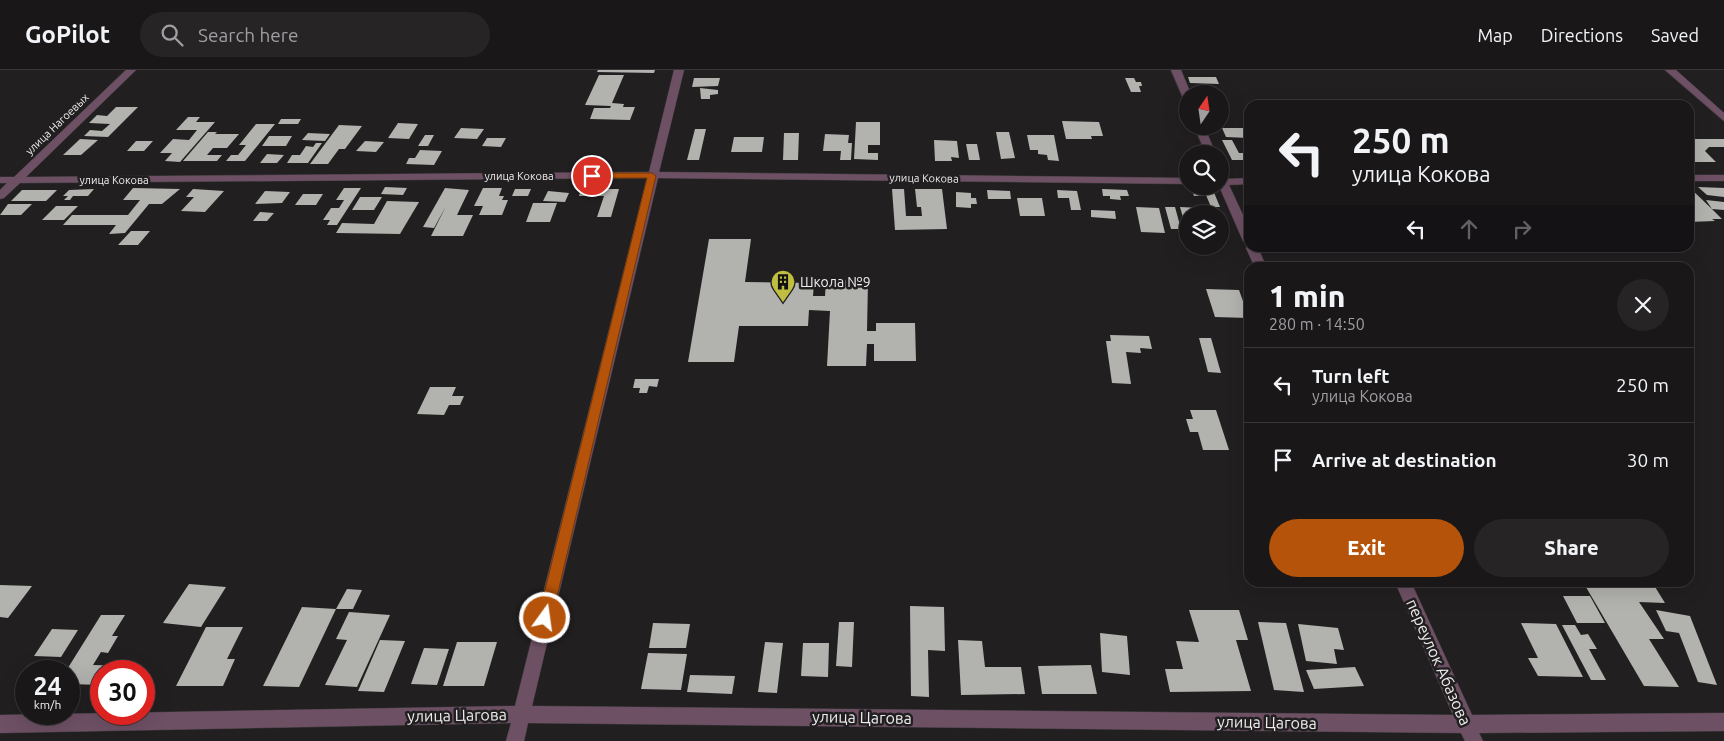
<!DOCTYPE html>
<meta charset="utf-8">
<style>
body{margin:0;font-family:Ubuntu,sans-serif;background:#272426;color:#f1f3f6;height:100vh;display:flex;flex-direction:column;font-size:19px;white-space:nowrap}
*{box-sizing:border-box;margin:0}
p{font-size:16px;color:#9f9fa2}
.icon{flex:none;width:28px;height:28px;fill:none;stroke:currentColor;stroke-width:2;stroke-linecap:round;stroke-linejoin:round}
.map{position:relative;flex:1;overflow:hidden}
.sheet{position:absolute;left:1244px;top:192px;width:450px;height:325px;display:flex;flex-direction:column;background:#1a1719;border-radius:15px;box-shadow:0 5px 20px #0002,0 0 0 1px #383638}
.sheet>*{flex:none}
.banner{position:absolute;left:1244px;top:30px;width:450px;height:152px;border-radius:15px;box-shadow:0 5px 20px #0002,0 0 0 1px #383638;background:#1a1719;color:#f1f3f6;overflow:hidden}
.needle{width:32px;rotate:13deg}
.buttons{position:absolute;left:1179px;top:15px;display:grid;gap:10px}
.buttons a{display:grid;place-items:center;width:50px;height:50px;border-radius:50%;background:#1a1719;box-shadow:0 5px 20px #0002,0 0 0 1px #383638;font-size:25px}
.speed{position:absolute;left:15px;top:590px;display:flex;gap:10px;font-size:25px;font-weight:700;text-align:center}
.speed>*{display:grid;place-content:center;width:65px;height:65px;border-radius:50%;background:#1a1719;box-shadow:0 5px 20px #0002,0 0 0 1px #383638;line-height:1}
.speed small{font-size:12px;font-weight:400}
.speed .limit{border:8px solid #d22;background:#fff;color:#111}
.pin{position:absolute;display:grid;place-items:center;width:42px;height:42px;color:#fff;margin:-21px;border:2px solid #fff;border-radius:50%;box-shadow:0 1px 5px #0007}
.me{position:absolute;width:55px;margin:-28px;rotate:14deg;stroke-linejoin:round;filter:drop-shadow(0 0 4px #0008)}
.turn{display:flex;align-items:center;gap:18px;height:105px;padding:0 25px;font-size:22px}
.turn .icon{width:65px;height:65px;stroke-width:2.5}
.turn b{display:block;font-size:35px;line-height:42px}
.lanes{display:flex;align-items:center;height:48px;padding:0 25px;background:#0003;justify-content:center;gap:25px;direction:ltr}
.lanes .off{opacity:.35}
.round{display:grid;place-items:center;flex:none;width:52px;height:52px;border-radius:26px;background:#272426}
.summary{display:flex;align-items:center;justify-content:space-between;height:85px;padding:0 25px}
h1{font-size:30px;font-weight:800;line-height:38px}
.cta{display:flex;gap:10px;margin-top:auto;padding:10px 25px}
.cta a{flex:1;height:58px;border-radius:30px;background:#b45309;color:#fff;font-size:20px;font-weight:800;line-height:58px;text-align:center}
.cta a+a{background:#272426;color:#f1f3f6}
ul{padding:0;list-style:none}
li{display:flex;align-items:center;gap:15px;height:75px;padding:0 25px;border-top:1px solid #383638}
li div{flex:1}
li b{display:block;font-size:19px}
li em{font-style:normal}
header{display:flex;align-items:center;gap:30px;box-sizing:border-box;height:70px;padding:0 25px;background:#1a1719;border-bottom:1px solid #383638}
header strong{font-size:24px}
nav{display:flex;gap:28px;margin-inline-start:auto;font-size:18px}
.search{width:350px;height:45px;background:#272426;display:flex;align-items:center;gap:12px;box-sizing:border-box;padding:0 18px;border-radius:28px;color:#9f9fa2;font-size:19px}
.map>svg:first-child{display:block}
.building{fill:#b2b2ae}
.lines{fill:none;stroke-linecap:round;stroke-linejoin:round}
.minor-casing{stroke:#3f3c3e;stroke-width:1}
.minor{fill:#6e5064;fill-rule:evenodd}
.route{fill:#b45309;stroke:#753606}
.labels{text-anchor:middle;stroke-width:5;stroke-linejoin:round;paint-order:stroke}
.far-street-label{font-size:11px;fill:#eeeced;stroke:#221f21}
.poi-label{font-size:14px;fill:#eeeced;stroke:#221f21;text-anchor:start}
.near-street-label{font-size:16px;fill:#eeeced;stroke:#221f21}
</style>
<header>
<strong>GoPilot</strong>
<div class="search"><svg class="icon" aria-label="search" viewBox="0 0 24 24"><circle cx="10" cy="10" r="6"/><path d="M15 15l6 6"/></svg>Search here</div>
<nav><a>Map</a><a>Directions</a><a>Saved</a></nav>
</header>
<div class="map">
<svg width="1724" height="671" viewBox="0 0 1724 671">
<rect width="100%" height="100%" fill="#221f21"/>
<path class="building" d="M598 0H655L654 3 597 2Z
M599 5H624L612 33 624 34 623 37H635L630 50 590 49 594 38H610L611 36 585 35Z
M1188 7H1216L1219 14 1190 13Z
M694 8H720L718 16 692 17Z
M1125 8H1134L1136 12H1141L1142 16H1139L1141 22H1131Z
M700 18 718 20V24L710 25V29H701Z
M116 37H138L108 67 84 66 90 60 102 61 110 54 89 53 97 45 107 46Z
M188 47H200L196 52H215L180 92 165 91 172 83H160L173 69 189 70 197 60H176Z
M281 49H301L298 54H278Z
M1062 51 1099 52 1103 66H1091L1092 69H1066Z
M856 52H880V75H868V83H878V90L854 89Z
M398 53 418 54 409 69 388 68Z
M256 54H275L245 91H226L231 85H238L246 75H239Z
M339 55 362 56 345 79H339L328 94H310Z
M461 58 484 59 477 69 454 68Z
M1222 58H1247L1249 68 1226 67Z
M695 59H706L699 90H687Z
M208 62H217L215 64H239L227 78H213L207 85H222L217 91H183Z
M996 62H1009L1015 88 1001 89Z
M308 63 330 64 325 71 302 70Z
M784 63H799L798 90H783Z
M825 64 849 65 848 73H852L851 90H840L841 81H823Z
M425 65H434L428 76H418Z
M1027 65H1054L1059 91 1048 90 1047 85 1038 84V80H1030Z
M269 66H292L286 76H262Z
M734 67H764L762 82H731Z
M487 68H506L501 77 482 76Z
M80 69 98 70 81 85H63Z
M1689 69H1724V77H1709L1705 81 1716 92H1689Z
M934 70 957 71 959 88 951 87 952 91H935Z
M1222 70H1232L1239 83H1249V90H1232Z
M136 71H153L144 81H127Z
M365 71 384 72 376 82 356 81Z
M316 73H322L308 93H287L292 85H300L306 76 313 77Z
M966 74H977L980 90H969Z
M420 80 442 81 434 95 406 94 409 88H415Z
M267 84 284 85 277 93H260Z
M385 117 407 118 403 125 381 124Z
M1689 117 1715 142 1722 149H1712L1715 151 1689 152Z
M1698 117 1724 118V127L1707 125Z
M133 118 180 119 162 134H149L125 163 109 164 116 155H63L72 145H128L140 130H123Z
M344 118H361L337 155H327L330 150H323L331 138H339L344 130H336Z
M445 118 469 120 457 145H473L463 166H431L446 136 434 158 423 157Z
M483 118H502L499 126H504L502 130H508L502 145H479L483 136H474Z
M94 119 88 126H73L70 130H64L68 126H63L69 120Z
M193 119 224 121 205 142 181 141 194 127H186Z
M515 119H531L528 126H512Z
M581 119H619L611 147H597L604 126H579Z
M892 119H904L906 146H922L921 137H917L915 119H942L947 159 895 160Z
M1102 119 1127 120 1129 126H1120L1121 130 1110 129V126H1103Z
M22 120H57L46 131H11Z
M987 120 1010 121 1011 129H988Z
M1057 120 1077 121 1081 140H1071L1069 128H1058Z
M1192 120H1213L1220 137H1211L1206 125 1194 126Z
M265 121 290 122 282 133 255 134Z
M548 121 569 123 565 132 543 131Z
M956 122 971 123V128H976L977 134H971V138L956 137Z
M303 124H323L316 135H295Z
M360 127H382L374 140H352Z
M1017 128H1042L1045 146H1020Z
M1706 130 1724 132V140L1712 139Z
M387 131 419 132 400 164 336 163 342 153 374 154Z
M533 133H557L550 152H526Z
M8 134H32L21 145H0Z
M56 136H78L64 150H42Z
M1136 137 1159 138 1165 163 1141 162Z
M1165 137H1175L1181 159H1171Z
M1180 137 1202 138 1204 144H1188V158H1186Z
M1091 140 1115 141 1116 149 1091 147Z
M260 142 274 143 267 151H253Z
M131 161H150L138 175H118Z
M709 169H751L745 212 814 213 813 226H825L826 210 868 211 867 261H876V253H915L916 291H874V274H867L866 296H827L830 241 809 240 808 256H739L734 292H688Z
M1206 219 1239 220 1249 248 1215 247Z
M1110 265 1149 266 1152 279 1140 278 1141 283 1126 282 1131 314 1112 313 1106 271H1111Z
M1199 268H1211L1221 303 1208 302Z
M635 309H659L657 317 649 316 647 323H639L640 318H633Z
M430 317H456L452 326H464L460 335H449L444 345 417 344Z
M1190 340H1216L1229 380H1203L1198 362H1190L1186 349H1193Z
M1583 512H1652L1665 533 1639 532 1664 569H1649L1679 617 1644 616Z
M189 514 226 517 201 557 163 553Z
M0 515 32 516 8 548 0 547Z
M347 519 362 520 353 539H336Z
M1563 526H1590L1605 553H1577Z
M910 536 944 537 945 581 928 580 929 627 911 626Z
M302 537 336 539 299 617 263 616Z
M1189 540H1239L1248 570H1236L1251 621 1170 622 1165 599H1183L1176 571 1199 572Z
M1656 540 1690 546 1717 615 1698 612 1679 563 1666 561Z
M349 542 390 545 357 617 325 615 347 570 336 569Z
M101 545H125L112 566H118L108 583 101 582 93 595 126 596 122 601H101V615L69 614V601H66Z
M839 552H854L852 597 836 596Z
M1258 552 1286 553 1304 622 1274 620Z
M653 553 690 554 686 578H649Z
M1521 553 1556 554 1583 607 1538 606 1528 588H1538Z
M1298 554 1338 558 1344 580 1334 579 1337 594 1306 591Z
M1562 555H1575L1581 565 1588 564 1597 579H1589L1606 610H1591Z
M206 557H243L227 589H235L223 616H176Z
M52 559 78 560 61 587 34 586Z
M1100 563 1127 566 1130 605 1102 602Z
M380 570 405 571 384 622 358 621Z
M958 570 982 571 985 597H1021L1025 624 961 625Z
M457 572H497L484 616H443Z
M765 572 783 573 777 623 758 622Z
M803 573H829L828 607 801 606Z
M424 578 449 579 437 615 411 614Z
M648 583 687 584 681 620 641 619Z
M1091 595 1097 624H1042L1038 596Z
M1355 597 1364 616 1314 619 1306 600Z
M690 605 735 606 732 624 687 622Z"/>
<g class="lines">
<defs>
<path id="minor" d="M126 0H136L26 107 649 102 674 0H684L659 102 1188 108V114L658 108 532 636 1453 645 1395 512H1411L1472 645 1724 643V661L1479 663 1483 671H1465L1461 663 528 653 524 671H506L511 653 0 663V645L515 636 647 108 20 113 4 128 0 129V120L7 113H0V107H14Z
M1171 0H1181L1191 24H1188V31L1183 28Z
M1665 0H1676L1724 43V51Z
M1194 56H1204L1216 84H1206Z
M1220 104 1226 109 1249 108V114L1229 115 1249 158V175L1243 171 1219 116Z
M1689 105H1724V111H1689Z
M1249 175V178H1258L1267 198H1255L1246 178Z"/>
</defs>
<use href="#minor" class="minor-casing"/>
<use href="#minor" class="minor"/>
</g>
<path class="route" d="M592 103H652L656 106 552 548 550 552 545 554 540 552 538 548 647 108H589L588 106Z"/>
<defs>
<symbol id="building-pin" viewBox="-11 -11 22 30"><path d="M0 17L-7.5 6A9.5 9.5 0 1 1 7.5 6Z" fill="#c0be41" stroke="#221f21"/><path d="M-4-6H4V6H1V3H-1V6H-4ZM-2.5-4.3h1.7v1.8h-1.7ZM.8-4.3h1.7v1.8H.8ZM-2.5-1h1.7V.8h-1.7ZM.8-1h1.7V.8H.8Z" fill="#111"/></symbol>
</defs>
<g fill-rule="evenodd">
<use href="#building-pin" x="769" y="198" width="28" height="38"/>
</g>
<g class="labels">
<g class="far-street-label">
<text transform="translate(57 54) rotate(-44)" y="4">улица Нагоевых</text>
<text x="519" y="110">улица Кокова</text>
<text transform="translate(924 108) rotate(1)" y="4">улица Кокова</text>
<text x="114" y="114">улица Кокова</text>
</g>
<g class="poi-label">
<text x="800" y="217">Школа №9</text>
</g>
<g class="near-street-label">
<text transform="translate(1439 592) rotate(66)" y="6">переулок Абазова</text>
<text transform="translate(457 645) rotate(-1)" y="6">улица Цагова</text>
<text transform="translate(862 647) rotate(1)" y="6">улица Цагова</text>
<text transform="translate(1267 652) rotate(1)" y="6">улица Цагова</text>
</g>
</g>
</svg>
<div class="buttons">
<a><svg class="needle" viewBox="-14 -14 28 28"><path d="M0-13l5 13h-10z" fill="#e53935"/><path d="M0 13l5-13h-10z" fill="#9f9fa2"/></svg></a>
<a><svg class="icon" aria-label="search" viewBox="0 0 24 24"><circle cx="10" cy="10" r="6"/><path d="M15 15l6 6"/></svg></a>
<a><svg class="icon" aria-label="layers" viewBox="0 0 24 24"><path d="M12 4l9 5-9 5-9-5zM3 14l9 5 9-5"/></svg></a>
</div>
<div class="speed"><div>24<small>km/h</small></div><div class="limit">30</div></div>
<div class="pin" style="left:592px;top:106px;background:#d93025"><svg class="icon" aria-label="arrive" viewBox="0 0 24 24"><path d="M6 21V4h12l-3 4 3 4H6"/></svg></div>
<svg class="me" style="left:545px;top:548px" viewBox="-20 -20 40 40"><circle r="17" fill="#b45309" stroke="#fff" stroke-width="3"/><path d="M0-11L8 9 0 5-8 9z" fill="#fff"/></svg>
<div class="banner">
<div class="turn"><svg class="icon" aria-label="left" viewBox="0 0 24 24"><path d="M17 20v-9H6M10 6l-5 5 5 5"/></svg><div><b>250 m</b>улица Кокова</div></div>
<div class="lanes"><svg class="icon" aria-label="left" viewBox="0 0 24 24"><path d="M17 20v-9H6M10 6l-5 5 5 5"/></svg><svg class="icon off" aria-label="ahead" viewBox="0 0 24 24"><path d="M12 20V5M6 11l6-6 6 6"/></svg><svg class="icon off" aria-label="right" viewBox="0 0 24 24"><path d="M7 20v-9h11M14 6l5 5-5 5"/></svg></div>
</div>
<section class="sheet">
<div class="summary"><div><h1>1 min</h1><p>280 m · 14:50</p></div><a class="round"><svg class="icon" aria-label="close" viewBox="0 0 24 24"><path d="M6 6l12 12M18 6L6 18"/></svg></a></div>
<ul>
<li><svg class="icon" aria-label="left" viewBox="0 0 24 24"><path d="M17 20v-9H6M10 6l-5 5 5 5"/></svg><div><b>Turn left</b><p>улица Кокова</p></div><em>250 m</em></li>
<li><svg class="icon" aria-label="arrive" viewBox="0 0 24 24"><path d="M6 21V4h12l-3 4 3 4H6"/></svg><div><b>Arrive at destination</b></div><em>30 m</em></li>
</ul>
<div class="cta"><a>Exit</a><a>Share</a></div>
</section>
</div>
